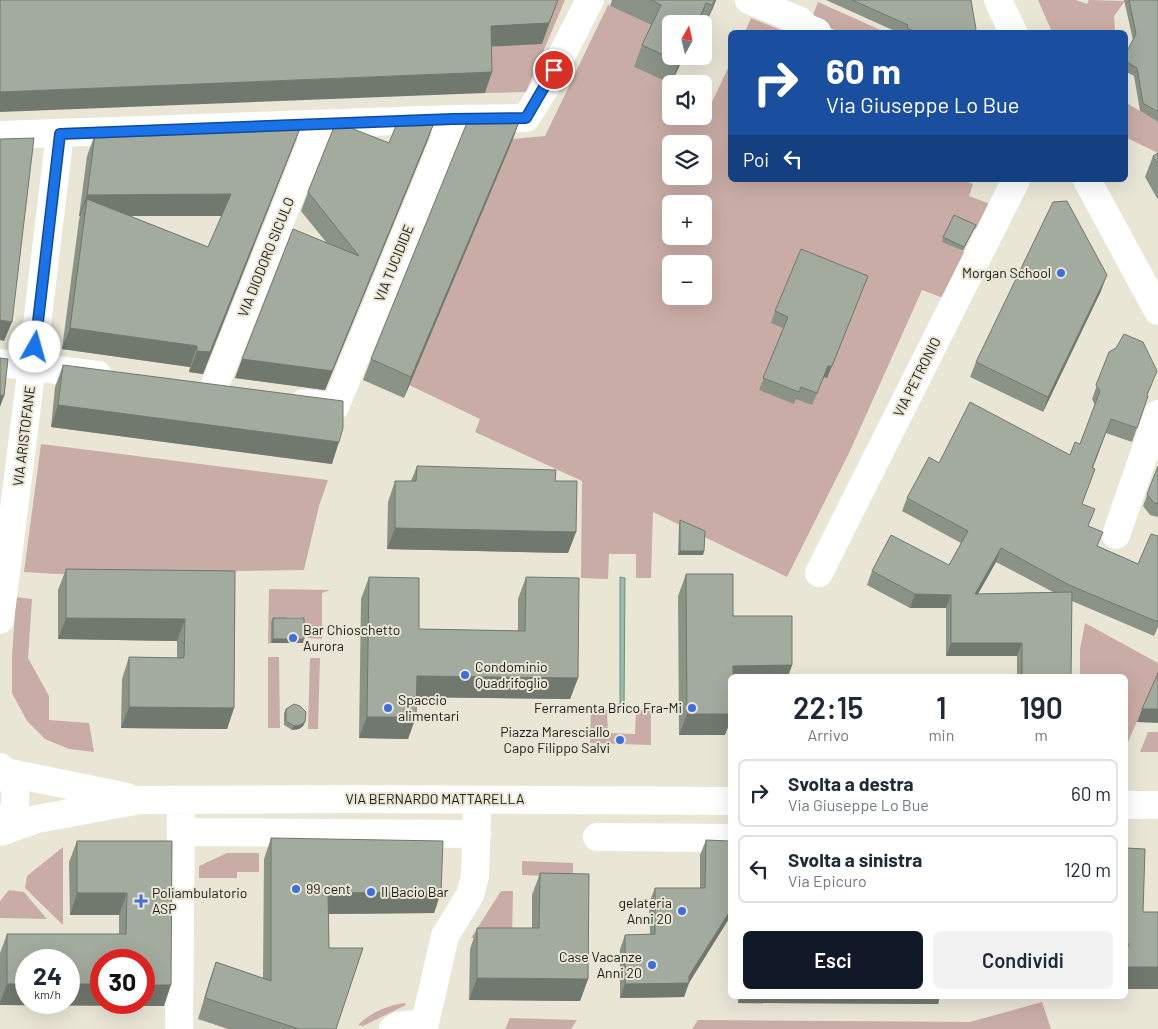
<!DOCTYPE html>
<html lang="it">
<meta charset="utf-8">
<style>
body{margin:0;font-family:Barlow,sans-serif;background:#f2f2f3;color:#1f2937;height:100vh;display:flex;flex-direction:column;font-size:19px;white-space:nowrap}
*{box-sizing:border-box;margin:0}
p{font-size:16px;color:#747a83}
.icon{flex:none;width:28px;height:28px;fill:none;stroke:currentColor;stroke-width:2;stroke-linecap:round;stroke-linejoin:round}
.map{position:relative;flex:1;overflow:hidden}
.panel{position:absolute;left:728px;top:674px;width:400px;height:325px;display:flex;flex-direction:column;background:#fff;border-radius:8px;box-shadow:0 5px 20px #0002}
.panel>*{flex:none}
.hud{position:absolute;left:728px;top:30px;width:400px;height:152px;border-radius:8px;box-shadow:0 5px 20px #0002;background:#1a4fa0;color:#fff;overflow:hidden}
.needle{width:32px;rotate:8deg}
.buttons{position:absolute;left:662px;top:15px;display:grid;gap:10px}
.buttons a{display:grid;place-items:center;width:50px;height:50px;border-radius:8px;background:#fff;box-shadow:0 5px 20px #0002;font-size:25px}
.speed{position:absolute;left:15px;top:949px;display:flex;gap:10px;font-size:25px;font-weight:700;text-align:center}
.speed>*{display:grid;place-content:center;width:65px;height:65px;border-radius:50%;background:#fff;box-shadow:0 5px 20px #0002;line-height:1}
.speed small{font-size:12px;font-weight:400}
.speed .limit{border:8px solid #d22;background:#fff;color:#111}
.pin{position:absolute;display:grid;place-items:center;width:42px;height:42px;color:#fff;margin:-21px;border:2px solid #fff;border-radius:50%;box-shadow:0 1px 5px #0007}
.me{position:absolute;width:55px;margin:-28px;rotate:7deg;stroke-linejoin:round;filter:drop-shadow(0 0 4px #0008)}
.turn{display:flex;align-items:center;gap:18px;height:105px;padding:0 15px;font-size:22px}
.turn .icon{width:65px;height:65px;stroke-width:2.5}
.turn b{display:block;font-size:35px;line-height:42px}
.then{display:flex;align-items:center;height:48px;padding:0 15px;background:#0003;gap:10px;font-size:19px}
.eta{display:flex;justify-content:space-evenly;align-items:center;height:85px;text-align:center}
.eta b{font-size:30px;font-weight:600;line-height:35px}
.action{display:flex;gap:10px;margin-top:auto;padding:10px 15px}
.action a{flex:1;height:58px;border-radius:8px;background:#111827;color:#fff;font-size:20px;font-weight:600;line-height:58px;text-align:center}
.action a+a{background:#f2f2f3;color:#1f2937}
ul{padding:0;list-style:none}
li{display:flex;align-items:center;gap:15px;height:68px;margin:0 10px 8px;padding:0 5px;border:2px solid #e0e1e3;border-radius:8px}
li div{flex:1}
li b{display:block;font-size:19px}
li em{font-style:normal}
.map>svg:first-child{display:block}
.green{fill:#c9aca5;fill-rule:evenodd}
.water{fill:#9abcac;stroke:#748c7f}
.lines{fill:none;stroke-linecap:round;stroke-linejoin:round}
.minor{stroke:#fff;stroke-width:28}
.wall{fill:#8b9387;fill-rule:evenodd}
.shaded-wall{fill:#71786e}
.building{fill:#a2ab9d;stroke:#71786e}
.route-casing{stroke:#114b97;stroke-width:12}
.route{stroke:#1a73e8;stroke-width:9}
.poi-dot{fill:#3d6ede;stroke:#e9e6d6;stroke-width:2}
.labels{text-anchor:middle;stroke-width:4;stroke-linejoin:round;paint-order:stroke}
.street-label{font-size:14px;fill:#1c1b15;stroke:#e9e6d6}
.poi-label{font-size:14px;fill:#1c1b15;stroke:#e9e6d6;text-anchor:start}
</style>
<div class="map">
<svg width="1158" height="1029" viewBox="0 0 1158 1029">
<rect width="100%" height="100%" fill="#e9e6d6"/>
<path class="green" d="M558 0H565L526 92 485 93 483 47 542 43Z
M1038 0H1076L1087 4 1089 0 1125 1 1114 16 1115 32H1052Z
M818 2 885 32H840L811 20Z
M608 5 653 26 634 67 671 84V116H704V100L711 104 730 64V180H963L973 184 969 196 990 204 977 230 953 219 942 241 966 253 946 299 922 290 850 451 787 577 653 512 651 578H636V554H609L608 579 581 578 582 481 475 432 480 419 409 385 513 139 545 136ZM671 144H704V176H671ZM671 204H704V236H671ZM671 264H704V296H671Z
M751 18 786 32H745Z
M1125 102 1158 122V153L1125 137Z
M41 444 328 480 319 506 304 570 57 574 24 572Z
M269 589 330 590 322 593V639L308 638V625H302V617H287L271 643 268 644Z
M16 597 32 599 28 658 49 696V720L89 723 94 752 69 749 45 739 27 721 12 693V657Z
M1085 623 1158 663V673L1125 749V676H1080V649Z
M268 657H279L280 728H268Z
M310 658H320L318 729H308Z
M591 708 607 710 608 733 635 734 636 710H651V745L590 743Z
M1148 732H1158V752H1140Z
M63 847V925L25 888 27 876Z
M227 853H259V872H237V878H199V866Z
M522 861 573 863V877L522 875Z
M9 890 24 892 47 919 0 918V901Z
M501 891H513L512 938H471Z
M1042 1002 1051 1029H692L698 1020 970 1022Z
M405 1003 406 1005 404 1006 363 1026 358 1025C370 1013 388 1005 405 1003Z
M510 1018 577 1020 571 1029H505Z"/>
<path class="water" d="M620 577 625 578 624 711H620Z"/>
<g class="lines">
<path class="minor" d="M749 0 800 21 807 28 817 32
M998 0 1013 32
M0 135 453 119 526 118 545 88 590 0
M1087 180 1158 311
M0 363 98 375
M213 390 319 124
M304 403 335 407 453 119
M1116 535 1158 414
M819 573 1016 180
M0 620 32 366 60 133
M0 767C22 786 19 812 0 831
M5 772 127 797
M1125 805H1158
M0 832 37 819 140 800 345 799 730 801
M181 832 477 834
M597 837 730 838
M179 1029 181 814
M393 1029 398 1026 425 1023 445 936 470 895 475 876 477 816"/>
</g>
<path class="wall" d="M612 0H716L704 27V24H671V56H684L671 84 634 67 642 45 651 25 610 6Z
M826 0H971L974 32H897Z
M1124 0H1158V122L1140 111 1134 76 1125 71V55L1133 40Z
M434 123 427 142 325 390 235 378 242 359 326 242 301 211 308 192 389 143Z
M301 126 293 147 203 374 189 372 190 367 62 349 79 220 80 216H79L87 156 95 134ZM130 216H222L208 247Z
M513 139 404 398 363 380 371 359Z
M1158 153V200L1145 177 1153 156Z
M976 225 963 251 942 242 943 237Z
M868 276 827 378 824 377 812 405 796 399 794 404 759 390 783 328 771 323 775 311Z
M1101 291 1043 412 970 377 976 362Z
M1109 352 1152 384 1147 395 1148 396 1132 442 1106 433 1093 468 1082 504 1088 526 1098 546 1138 564 1158 536V627L1154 636 1072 601 1071 676H1017V656H946V608H910L867 585 872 571 949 565 961 543 902 511 907 498 939 463 1070 455 1080 444 1095 405 1092 399ZM996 562 1053 592 978 594Z
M63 365 332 464 51 427 55 387Z
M417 466 555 481 576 532 568 553 387 549 388 502 395 481H411Z
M1158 466V517L1150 515 1143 506Z
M680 520 704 551 703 555H678L679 524Z
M66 569 235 571 234 708 227 729 121 728 122 679 129 657 177 658V641L58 639V590Z
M686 574 733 616 792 665 788 676H730L725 735H679L678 596Z
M369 577 419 629 518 631V599L526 577 578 678 570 699 416 697 408 739 359 738 361 599Z
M273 618 303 643H271V622Z
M286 709 305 722 303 726 299 729 292 730 284 725V713Z
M271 838 441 892 434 913 328 914 329 948 336 1029H228L198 1019 209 982 216 962 263 978 264 859Z
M706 840 730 917 689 982 684 997 620 998V949L625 935 650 934 649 903 655 888H700V855Z
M77 841H172L164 1006 0 1005V953L7 934H119V915H70L69 862Z
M540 873 588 979 580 1001 469 1000 470 949 477 928H532V895Z
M738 996H940L938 1004 738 1003Z"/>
<path class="shaded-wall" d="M558 0 542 44 483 47 491 26Z
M715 0H716L713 8 704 27Z
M706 3 699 24H697Z
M682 56H684L671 84 679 62Z
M492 72 485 93 0 112V92Z
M521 117 513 139 404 398 411 377Z
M434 123 427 142 325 390 235 378 242 359 332 371Z
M301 126 293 147 203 374 189 372 197 351Z
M231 194 223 216H84L87 199 80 216H79L87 195Z
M1107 275 1101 291 1043 412 1048 397Z
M868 276 827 378 824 377 812 405 828 366Z
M0 320 12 322 4 341 0 340Z
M70 328 197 346 190 367 62 349Z
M0 395 4 396 0 407Z
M58 405 339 442 332 464 51 427Z
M395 528 576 532 568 553 387 549Z
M1001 548 996 562 970 608 975 594Z
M680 551H704L703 555H678Z
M915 594 951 595 946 608H910Z
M66 618 185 619 177 641 58 639Z
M273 639H304L303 643H271Z
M951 643H1022L1017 656H946Z
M792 665 788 676H730L733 666Z
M417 676 578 678 570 699 409 697Z
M129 707 234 708 227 729 121 728Z
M1142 709H1158V723L1137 722Z
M687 714H730V722L725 735H679Z
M367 717H416L408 739 359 738Z
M305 722 303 726 299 729 292 730 294 726Z
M441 892 434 913 320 914 328 893Z
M77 893H127L119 915H70Z
M730 911V917L689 983 684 997 620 998 625 984 689 976Z
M1125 967H1158V989H1125Z
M477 978 588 979 580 1001 469 1000Z
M7 984H26V1002H69V984H101V1002H144V985H171L164 1006 0 1005V1003Z
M741 996H940L938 1004 738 1003Z"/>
<path class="building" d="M0 0H558L549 23 491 26 492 72 0 92Z
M651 0H715L712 5 706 3 697 24H671V56H682L679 62 642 45 661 5Z
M852 0H971L976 29 974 32H916L907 28 908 25Z
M1129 0H1158V112L1143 103 1137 68 1125 61V55L1136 34Z
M521 117 411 377 371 359 468 120Z
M397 123H434L332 371 242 359 293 229 359 256 308 192 334 127 346 126 389 143Z
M301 126 210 352 197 351V346L70 328 87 199 208 247 231 194 87 195 95 134Z
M34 138 12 322 0 320V139Z
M1158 153V165L1153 156Z
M1067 201 1107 275 1048 397 976 362 1053 202Z
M954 215 976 225 964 247 943 237Z
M801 249 868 276 832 366H828L817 393 801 387 799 392 763 378 788 317 775 311Z
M1124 334 1143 342 1157 371 1147 395 1148 396 1137 428 1111 419 1092 468 1095 469 1082 504 1095 509 1088 526 1103 532 1097 546 1138 564 1151 534 1158 536V622L1069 585 1001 548 975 594 1072 592 1071 676H1022V643H951V595L915 594 872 571 891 535 949 565 968 531 907 498 929 457 939 463 970 402 1070 455 1075 442 1080 444 1100 391 1096 385 1109 352 1116 348Z
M0 358 8 359 4 396 0 395Z
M63 365 343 401V428L339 442 58 405Z
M417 466 556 470 555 481H577L576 532 395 528V481H416Z
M1158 466V504L1154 503 1147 494Z
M680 520 705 531 704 551H680Z
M66 569 235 571 234 708 129 707V657L184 658 185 619 66 618Z
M686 574H733V616H792V665L733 666V676H730V714H687Z
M369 577 419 578V629L525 631 526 577 579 578 578 678 417 676 416 717H367Z
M273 618H304V639H273Z
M1158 673V709H1142Z
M294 704 300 706 306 712 305 722 300 725 294 726 286 721V709Z
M271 838 443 841 441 892 328 893 329 948H363L336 1029H299L205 998 216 962 271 981Z
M706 840 730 841V911L689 976V983L625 984V935L655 934V888H705Z
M77 841H172L171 985H144V960H101V984H69V960H26V984H7V934H126L127 893H77Z
M1125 848 1145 849 1143 912H1158V967H1125V950L1129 944H1125Z
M540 873 589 874 588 979 477 978V928H539Z"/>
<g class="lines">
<defs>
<path id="route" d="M35 347 60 134 453 119 526 118 554 70"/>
</defs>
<use href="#route" class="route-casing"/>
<use href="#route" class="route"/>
</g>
<g class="poi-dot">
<circle cx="1061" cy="273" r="5"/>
<circle cx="293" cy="638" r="5"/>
<circle cx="465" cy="675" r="5"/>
<circle cx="388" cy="708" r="5"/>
<circle cx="692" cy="708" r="5"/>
<circle cx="620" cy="740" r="5"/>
<circle cx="296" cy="889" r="5"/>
<circle cx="371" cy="892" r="5"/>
<path d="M138.5 893.5h5v5h5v5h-5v5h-5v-5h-5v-5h5z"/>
<circle cx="682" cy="911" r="5"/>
<circle cx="652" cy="965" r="5"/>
</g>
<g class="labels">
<g class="street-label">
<text transform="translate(266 257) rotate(-68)" y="5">VIA DIODORO SICULO</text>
<text transform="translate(394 263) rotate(-68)" y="5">VIA TUCIDIDE</text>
<text transform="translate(917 377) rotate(-63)" y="5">VIA PETRONIO</text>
<text transform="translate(24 436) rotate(-83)" y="5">VIA ARISTOFANE</text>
<text x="435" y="804">VIA BERNARDO MATTARELLA</text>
</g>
<g class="poi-label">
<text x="1051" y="278" text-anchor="end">Morgan School</text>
<text x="303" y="635">Bar Chioschetto<tspan x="303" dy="16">Aurora</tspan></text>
<text x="475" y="672">Condominio<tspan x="475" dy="16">Quadrifoglio</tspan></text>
<text x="398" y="705">Spaccio<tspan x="398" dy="16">alimentari</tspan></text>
<text x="682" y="713" text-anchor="end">Ferramenta Brico Fra-Mi</text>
<text x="610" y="737" text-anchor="end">Piazza Maresciallo<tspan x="610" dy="16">Capo Filippo Salvi</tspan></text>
<text x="306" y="894">99 cent</text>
<text x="381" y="897">Il Bacio Bar</text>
<text x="152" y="898">Poliambulatorio<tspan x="152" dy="16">ASP</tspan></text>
<text x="672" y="908" text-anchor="end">gelateria<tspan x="672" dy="16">Anni 20</tspan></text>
<text x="642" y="962" text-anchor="end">Case Vacanze<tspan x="642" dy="16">Anni 20</tspan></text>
</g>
</g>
</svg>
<div class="buttons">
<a><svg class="needle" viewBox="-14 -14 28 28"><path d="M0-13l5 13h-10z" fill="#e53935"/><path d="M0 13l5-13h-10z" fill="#747a83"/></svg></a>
<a><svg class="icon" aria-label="sound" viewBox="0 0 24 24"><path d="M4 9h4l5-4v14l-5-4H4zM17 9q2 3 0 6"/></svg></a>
<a><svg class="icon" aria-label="layers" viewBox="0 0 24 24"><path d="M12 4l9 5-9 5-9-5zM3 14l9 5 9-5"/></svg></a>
<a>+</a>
<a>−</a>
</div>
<div class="speed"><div>24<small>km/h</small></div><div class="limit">30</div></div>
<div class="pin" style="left:554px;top:70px;background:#d93025"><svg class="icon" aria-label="arrive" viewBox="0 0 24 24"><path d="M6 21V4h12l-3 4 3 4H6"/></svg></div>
<svg class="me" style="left:35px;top:347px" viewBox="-20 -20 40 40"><circle r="19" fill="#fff"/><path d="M0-13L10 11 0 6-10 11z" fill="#1a73e8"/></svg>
<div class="hud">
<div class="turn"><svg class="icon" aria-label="right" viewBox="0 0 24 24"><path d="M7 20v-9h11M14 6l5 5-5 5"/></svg><div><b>60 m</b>Via Giuseppe Lo Bue</div></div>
<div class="then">Poi<svg class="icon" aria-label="left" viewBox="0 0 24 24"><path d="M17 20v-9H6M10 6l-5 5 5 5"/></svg></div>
</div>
<section class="panel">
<div class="eta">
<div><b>22:15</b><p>Arrivo</p></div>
<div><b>1</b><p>min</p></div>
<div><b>190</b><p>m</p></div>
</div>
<ul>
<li><svg class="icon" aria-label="right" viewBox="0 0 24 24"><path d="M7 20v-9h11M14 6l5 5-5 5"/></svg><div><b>Svolta a destra</b><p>Via Giuseppe Lo Bue</p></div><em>60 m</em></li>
<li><svg class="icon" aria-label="left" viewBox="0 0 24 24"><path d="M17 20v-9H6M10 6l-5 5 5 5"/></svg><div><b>Svolta a sinistra</b><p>Via Epicuro</p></div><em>120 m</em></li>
</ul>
<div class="action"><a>Esci</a><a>Condividi</a></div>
</section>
</div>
